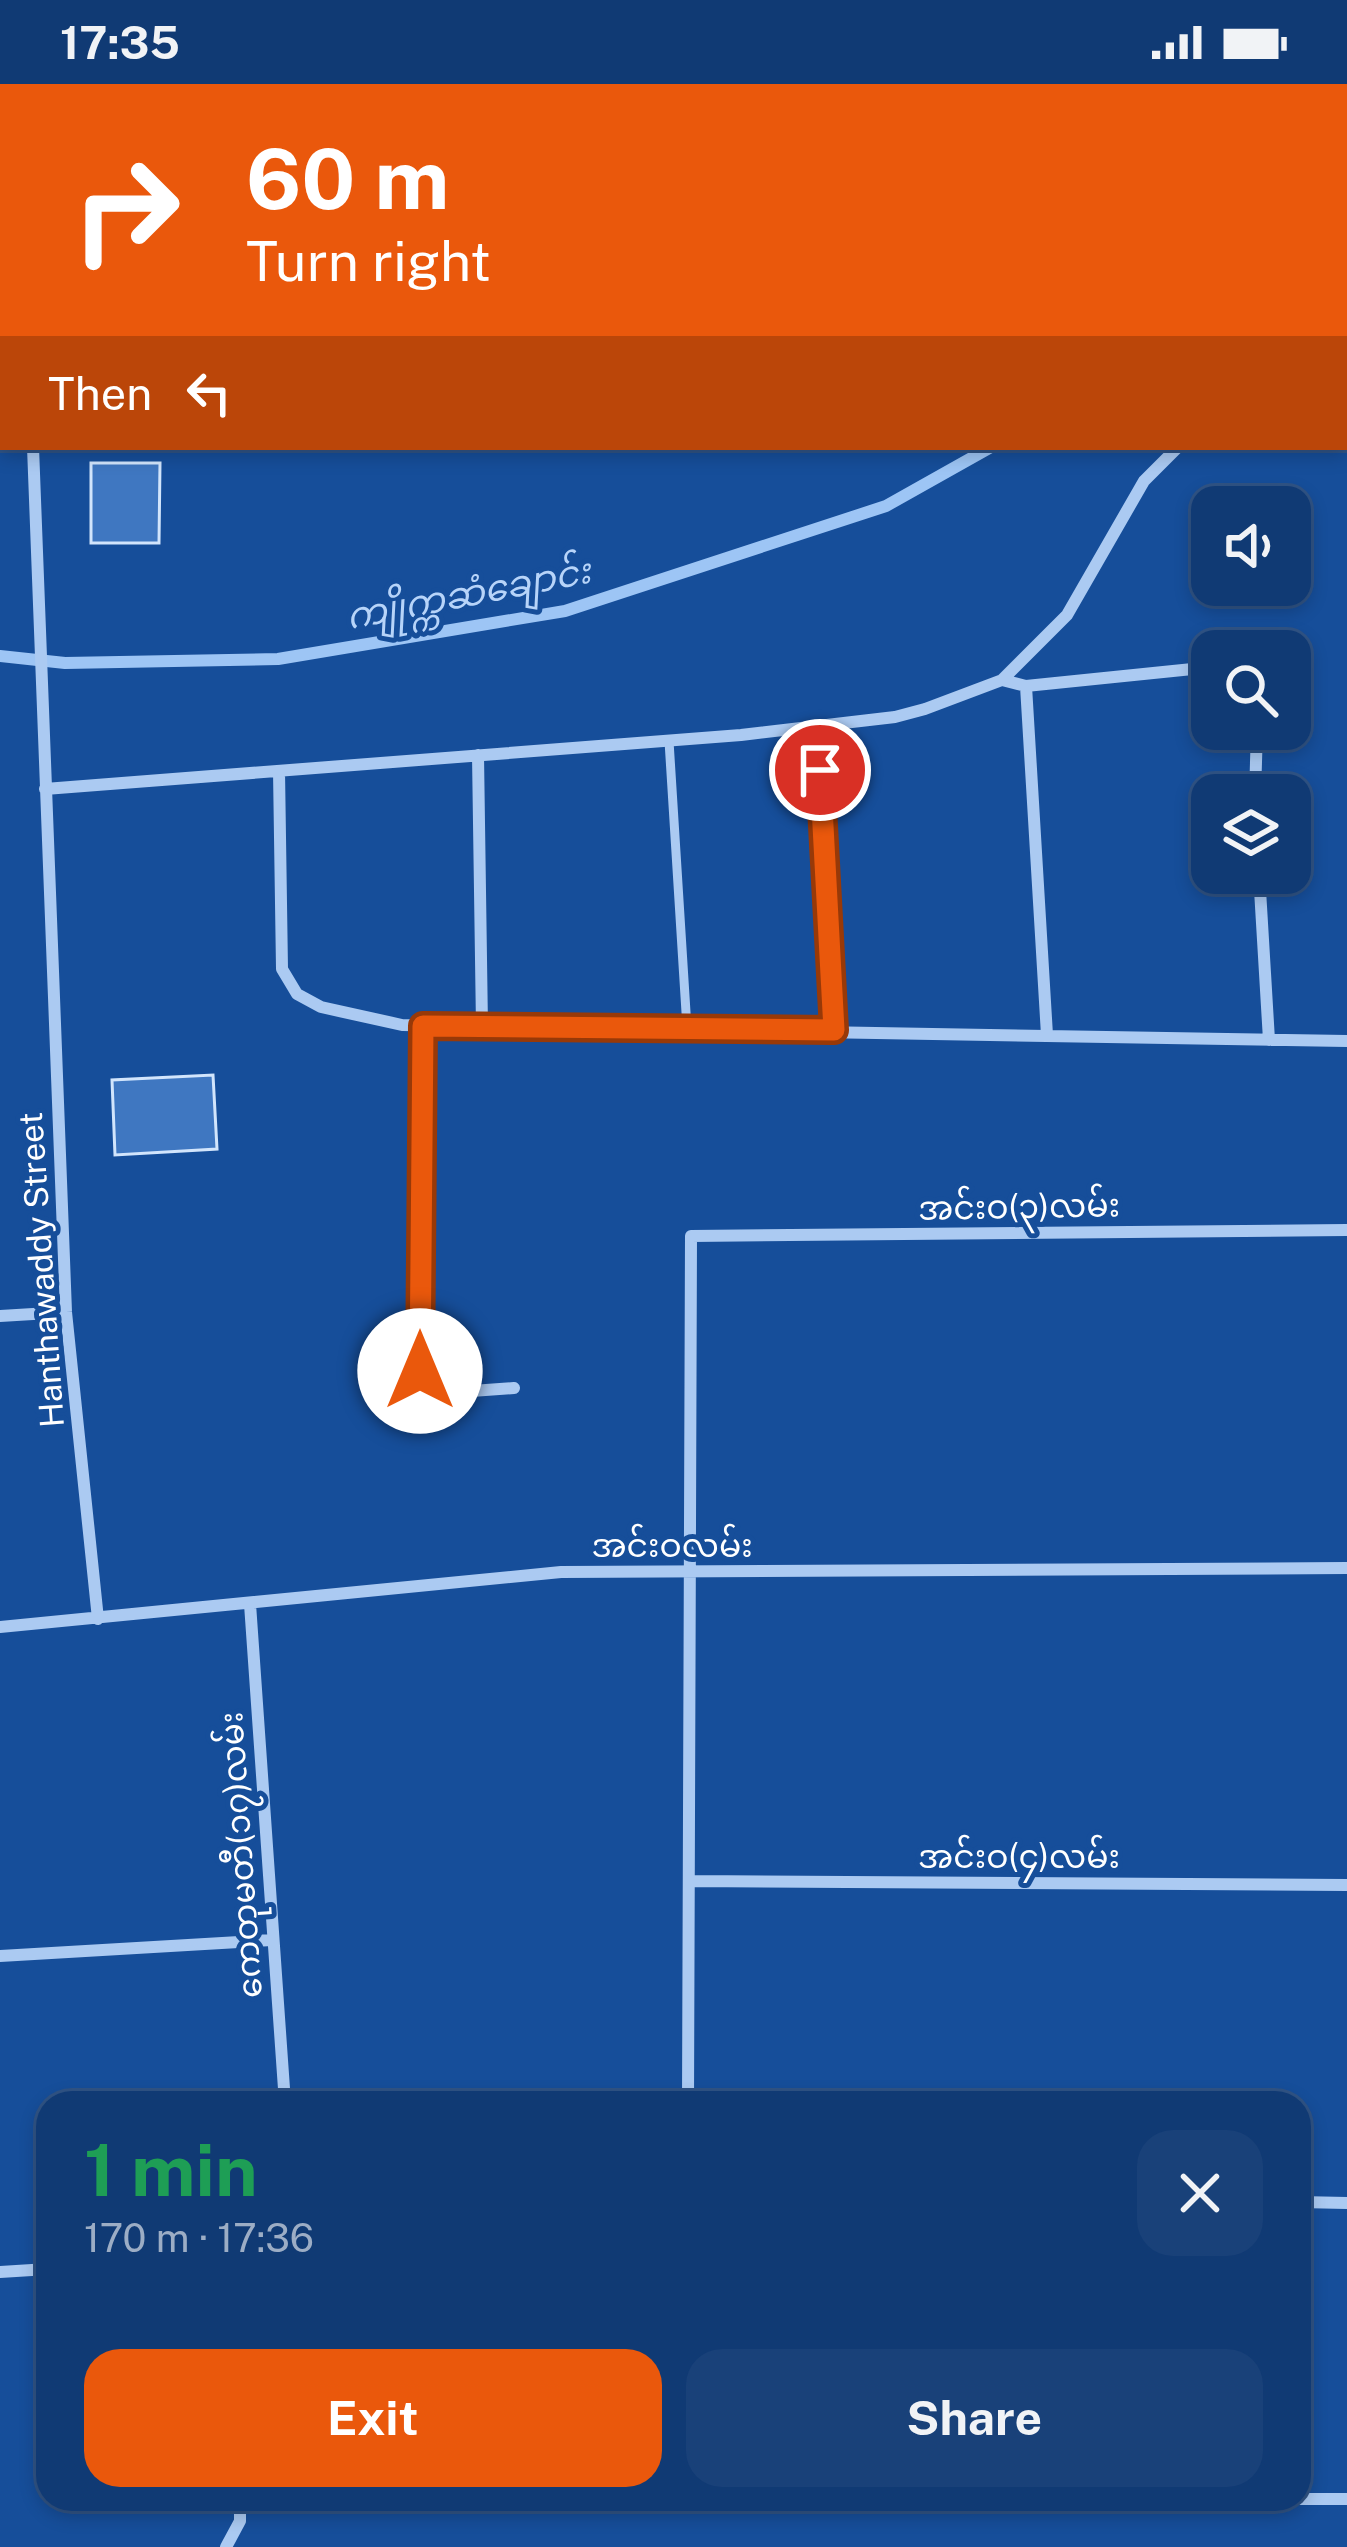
<!DOCTYPE html>
<meta charset="utf-8">
<style>
body{margin:0;font-family:"Public Sans","Noto Sans Myanmar",sans-serif;background:#194179;color:#f1f3f6;height:100vh;display:flex;flex-direction:column;font-size:45px;white-space:nowrap}
*{box-sizing:border-box;margin:0}
p{font-size:39px;color:#9cadc5}
.icon{flex:none;width:66px;height:66px;fill:none;stroke:currentColor;stroke-width:2;stroke-linecap:round;stroke-linejoin:round}
.map{position:relative;flex:1;overflow:hidden}
.drawer{position:absolute;left:36px;top:2007px;width:1275px;height:420px;display:flex;flex-direction:column;background:#103a74;border-radius:36px;box-shadow:0 6px 18px #0003,0 0 0 3px #305486}
.drawer>*{flex:none}
.hud{position:absolute;left:0px;top:0px;width:1347px;height:366px;box-shadow:0 6px 18px #0003,0 0 0 3px #305486;background:#ea580c;color:#fff;overflow:hidden}
.buttons{position:absolute;left:1191px;top:402px;display:grid;gap:24px}
.buttons a{display:grid;place-items:center;width:120px;height:120px;border-radius:24px;background:#103a74;box-shadow:0 6px 18px #0003,0 0 0 3px #305486;font-size:60px}
.pin{position:absolute;display:grid;place-items:center;width:102px;height:102px;color:#fff;margin:-51px;border:6px solid #fff;border-radius:50%;box-shadow:0 3px 12px #0007}
.me{position:absolute;width:132px;margin:-66px;rotate:0deg;stroke-linejoin:round;filter:drop-shadow(0 0 9px #0008)}
.turn{display:flex;align-items:center;gap:42px;height:252px;padding:0 48px;font-size:54px}
.turn .icon{width:156px;height:156px;stroke-width:2.5}
.turn b{display:block;font-size:84px;line-height:102px}
.then{display:flex;align-items:center;height:114px;padding:0 48px;background:#0003;gap:24px;font-size:45px}
.round{display:grid;place-items:center;flex:none;width:126px;height:126px;border-radius:36px;background:#194179}
.head{display:flex;align-items:center;justify-content:space-between;height:204px;padding:0 48px}
h1{font-size:72px;font-weight:700;line-height:90px;color:#1e9e55}
.cta{display:flex;gap:24px;margin-top:auto;padding:24px 48px}
.cta a{flex:1;height:138px;border-radius:36px;background:#ea580c;color:#fff;font-size:48px;font-weight:700;line-height:138px;text-align:center}
.cta a+a{background:#194179;color:#f1f3f6}
.status{display:flex;justify-content:space-between;align-items:center;height:84px;padding:0 60px;background:#103a74;direction:ltr}
.status svg{height:33px;fill:currentColor}
.map>svg:first-child{display:block}
.lines{fill:none;stroke-linecap:round;stroke-linejoin:round}
.stream{stroke:#9dc5f5;stroke-width:12}
.building{fill:#3f77c1;stroke:#d2e5fc;stroke-width:3}
.service{stroke:#abcaf2;stroke-width:9}
.minor{stroke:#abcaf2;stroke-width:12}
.route-casing{stroke:#983908;stroke-width:30}
.route{stroke:#ea580c;stroke-width:21}
.labels{text-anchor:middle;stroke-width:10;stroke-linejoin:round;paint-order:stroke}
.street-label{font-size:33px;fill:#fff;stroke:#164e9a}
.water-label{font-size:36px;font-style:italic;fill:#b7d4f9;stroke:#164e9a}
</style>
<div class="status"><b>17:35</b><svg viewBox="0 0 49 12"><path d="M0 12V9h3v3zM5 12V6h3v6zM10 12V3h3v9zM15 12V0h3v12zM26 1h20v11H26zM47 4h2v5h-2z"/></svg></div>
<div class="map">
<svg width="1347" height="2463" viewBox="0 0 1347 2463">
<rect width="100%" height="100%" fill="#164e9a"/>
<g class="lines">
<path class="stream" d="M1344 142 1347 140
M0 572 65 579 278 575 565 527 886 422 991 363"/>
</g>
<path class="building" d="M91 379H160L159 459H91Z
M213 991 217 1065 115 1071 112 996Z"/>
<g class="lines">
<path class="service" d="M669 657 687 944"/>
<path class="minor" d="M0 2 22 3
M43 3V0
M1344 240 1347 238
M0 301H3
M33 363 66 1228 98 1535
M1002 596 1026 602 1212 583
M1026 602 1047 951
M817 643 834 946
M478 671 482 942
M279 687 282 885 297 910 321 923 402 941 1347 957
M45 705 741 651 895 633 925 625 1002 596 1067 531 1144 397 1178 363
M1255 711 1257 645
M1259 789 1269 956
M423 942 420 1287 427 1302 444 1309 514 1304
M0 1232 66 1228
M250 1520 285 2019
M0 1543 561 1488 1347 1484
M690 1797 1347 1801
M0 1872 272 1856
M688 2019 691 1152 1347 1146
M1299 2118 1347 2119
M0 2188 48 2185
M1239 2415H1347
M226 2463 240 2437V2415"/>
</g>
<g class="lines">
<defs>
<path id="route" d="M420 1287 423 942 834 946 820 686"/>
</defs>
<use href="#route" class="route-casing"/>
<use href="#route" class="route"/>
</g>
<g class="labels">
<g class="street-label">
<text transform="translate(1019 1122) rotate(-1)" y="12">အင်းဝ(၃)လမ်း</text>
<text transform="translate(41 1186) rotate(-94)" y="12">Hanthawaddy Street</text>
<text x="672" y="1473">အင်းဝလမ်း</text>
<text transform="translate(240 1771) rotate(-94)" y="12">ကေတုမတီ(၁၇)လမ်း</text>
<text x="1019" y="1784">အင်းဝ(၄)လမ်း</text>
</g>
<g class="water-label">
<text transform="translate(468 509) rotate(-11)" y="13">ကျိုက္ကဆံချောင်း</text>
</g>
</g>
</svg>
<div class="buttons">
<a><svg class="icon" aria-label="sound" viewBox="0 0 24 24"><path d="M4 9h4l5-4v14l-5-4H4zM17 9q2 3 0 6"/></svg></a>
<a><svg class="icon" aria-label="search" viewBox="0 0 24 24"><circle cx="10" cy="10" r="6"/><path d="M15 15l6 6"/></svg></a>
<a><svg class="icon" aria-label="layers" viewBox="0 0 24 24"><path d="M12 4l9 5-9 5-9-5zM3 14l9 5 9-5"/></svg></a>
</div>
<div class="pin" style="left:820px;top:686px;background:#d93025"><svg class="icon" aria-label="arrive" viewBox="0 0 24 24"><path d="M6 21V4h12l-3 4 3 4H6"/></svg></div>
<svg class="me" style="left:420px;top:1287px" viewBox="-20 -20 40 40"><circle r="19" fill="#fff"/><path d="M0-13L10 11 0 6-10 11z" fill="#ea580c"/></svg>
<div class="hud">
<div class="turn"><svg class="icon" aria-label="right" viewBox="0 0 24 24"><path d="M7 20v-9h11M14 6l5 5-5 5"/></svg><div><b>60 m</b>Turn right</div></div>
<div class="then">Then<svg class="icon" aria-label="left" viewBox="0 0 24 24"><path d="M17 20v-9H6M10 6l-5 5 5 5"/></svg></div>
</div>
<section class="drawer">
<div class="head"><div><h1>1 min</h1><p>170 m · 17:36</p></div><a class="round"><svg class="icon" aria-label="close" viewBox="0 0 24 24"><path d="M6 6l12 12M18 6L6 18"/></svg></a></div>
<div class="cta"><a>Exit</a><a>Share</a></div>
</section>
</div>
